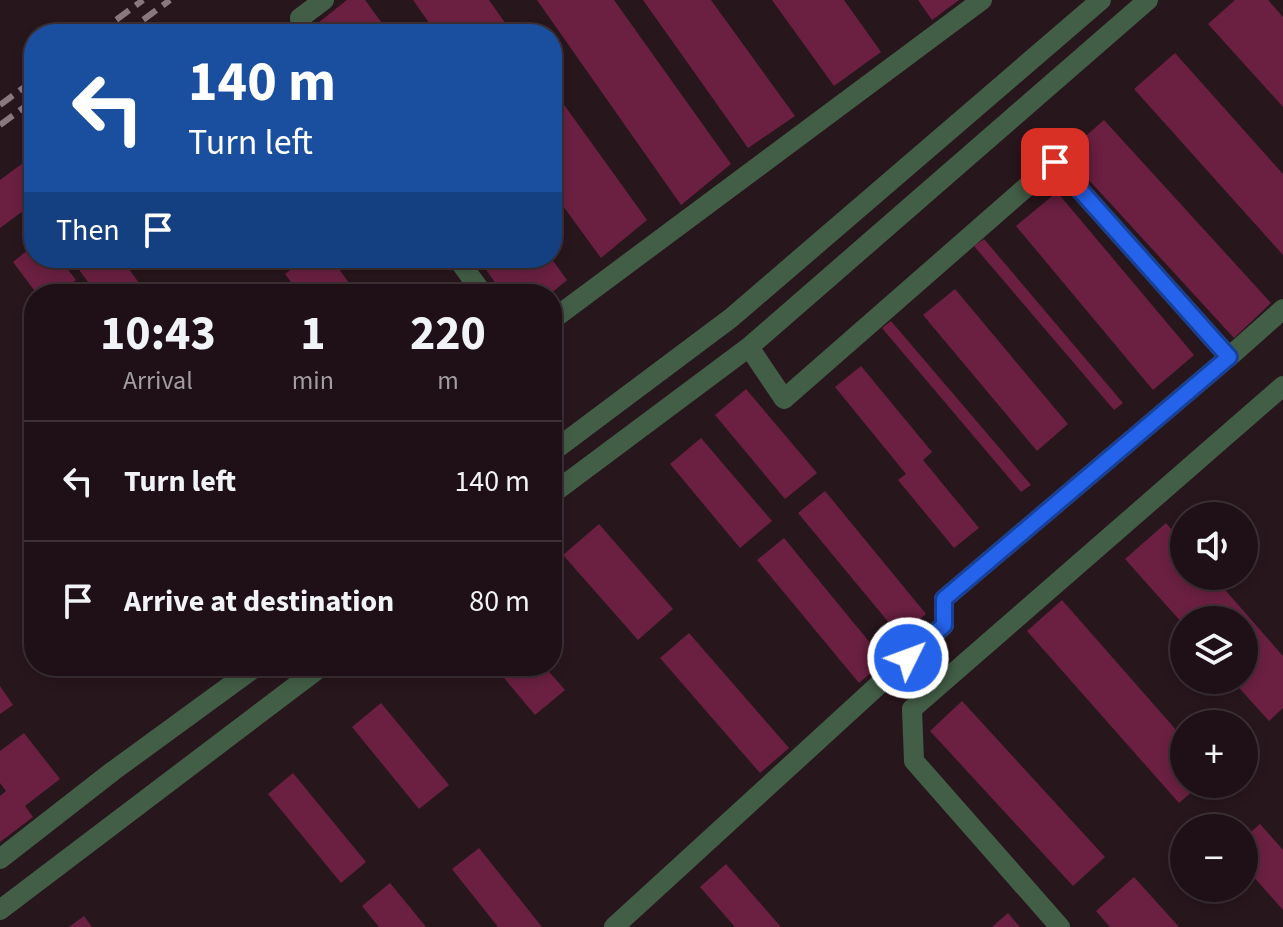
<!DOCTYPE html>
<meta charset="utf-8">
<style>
body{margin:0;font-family:"Source Sans 3",sans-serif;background:#26191f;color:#f1f3f6;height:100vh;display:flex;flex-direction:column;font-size:30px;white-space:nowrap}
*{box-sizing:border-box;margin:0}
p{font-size:26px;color:#a19da1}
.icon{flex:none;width:44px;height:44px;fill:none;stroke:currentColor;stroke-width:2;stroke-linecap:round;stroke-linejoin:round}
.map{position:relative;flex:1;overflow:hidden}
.panel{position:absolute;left:24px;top:284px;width:538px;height:392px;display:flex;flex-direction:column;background:#1e1016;border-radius:32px;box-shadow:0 4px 12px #0003,0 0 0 2px #3c3035}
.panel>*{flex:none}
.hud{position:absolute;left:24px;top:24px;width:538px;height:244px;border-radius:32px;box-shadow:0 4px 12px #0003,0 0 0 2px #3c3035;background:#1a4fa0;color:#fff;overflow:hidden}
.controls{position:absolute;left:1170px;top:502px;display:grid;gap:16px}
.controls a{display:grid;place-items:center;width:88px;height:88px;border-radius:50%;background:#1e1016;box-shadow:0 4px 12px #0003,0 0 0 2px #3c3035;font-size:40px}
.pin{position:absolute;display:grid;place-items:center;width:68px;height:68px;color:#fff;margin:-34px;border-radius:16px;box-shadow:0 4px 12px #0006}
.me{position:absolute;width:88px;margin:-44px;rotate:48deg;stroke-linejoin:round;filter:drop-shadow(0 0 6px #0008)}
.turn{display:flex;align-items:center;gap:28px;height:168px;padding:0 32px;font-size:36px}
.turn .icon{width:104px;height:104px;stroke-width:2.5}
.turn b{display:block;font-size:56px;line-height:68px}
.then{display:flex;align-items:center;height:76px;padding:0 32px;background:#0003;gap:16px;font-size:30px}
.eta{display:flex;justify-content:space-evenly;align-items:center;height:136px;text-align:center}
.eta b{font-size:48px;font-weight:700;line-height:56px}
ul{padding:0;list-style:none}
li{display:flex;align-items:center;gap:24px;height:120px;padding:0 32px;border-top:2px solid #3c3035}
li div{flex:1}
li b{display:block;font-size:30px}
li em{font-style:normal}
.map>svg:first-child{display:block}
.building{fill:#6b2041}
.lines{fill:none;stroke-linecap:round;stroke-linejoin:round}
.minor{stroke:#435e47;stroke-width:20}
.rail{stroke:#89797f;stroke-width:6;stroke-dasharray:16 8;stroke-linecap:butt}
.route-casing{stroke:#184099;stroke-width:20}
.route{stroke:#2563eb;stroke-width:14}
</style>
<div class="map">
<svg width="1283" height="927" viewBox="0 0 1283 927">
<rect width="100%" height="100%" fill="#28161d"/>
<path class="building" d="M347 0H365L390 34H318L313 27Z
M413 0H489L513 34H437Z
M537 0H614L731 164 681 205Z
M643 0H711L795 116 748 148Z
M772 0H844L881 52 834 86Z
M918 0H959L932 20Z
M1235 0H1268L1283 17V107L1208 24Z
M1175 53 1283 174V255L1134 89Z
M552 88 647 220 601 258 552 191Z
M1104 120 1271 303 1234 338 1065 154Z
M34 155V203L0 228V180Z
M1057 192 1194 355 1153 390 1016 226Z
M984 239 1123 403 1114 410 974 246Z
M34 245V258H59L76 280 57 294H37L13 262Z
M89 258H121L144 290 139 294H97L77 267Z
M307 258H331L357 294H300L285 274Z
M478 258H551L567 280 550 294H503Z
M955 289 1068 424 1037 451 923 315Z
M891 321 1031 485 1021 492 882 328Z
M861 366 932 452 923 460 979 528 954 548 898 480 906 474 835 387Z
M746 389 817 473 785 499 715 415Z
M701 438 772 521 740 548 670 464Z
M825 491 926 614 900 636 798 513Z
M1166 523 1184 544V576H1213L1283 656V708L1269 721 1232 680H1244V620H1184V625L1125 559Z
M599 524 673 609 638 640 563 555Z
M784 538 885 661 859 683 757 560Z
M1062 600 1184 739V784H1201L1179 803 1027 631Z
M689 633 789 748 760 773 660 658Z
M494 666H544L565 690 535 715Z
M0 686 13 705 0 714Z
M962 701 1105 857 1073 886 930 731Z
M381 703 449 785 419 809 352 727Z
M24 733 60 779 25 806 33 817 0 842V796L6 791 0 783V751Z
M293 773 366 862 341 883 268 794Z
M1260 824 1283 850V910L1244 866V838Z
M479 848 542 927H498L452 869Z
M726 864 781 927H735L700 887Z
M1134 877 1179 927H1110L1096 911Z
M390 883 426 927H379L362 906Z
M1008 913 1020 927H992Z
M84 916 92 927H69Z"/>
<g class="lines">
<path class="minor" d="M302 34 300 18 324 0
M457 258 483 294
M552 320 982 0
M749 347 784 399 1055 162 1229 357 1283 309
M552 452 731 318 1101 0
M552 494 749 347 1148 0
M0 859 113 771 257 666
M0 910 322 666
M614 927 944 625V599L1229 357
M1060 927 914 761 912 709 1283 386"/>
<path class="rail" d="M97 34 143 0
M124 34 170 0
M0 105 34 80
M0 125 34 100"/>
</g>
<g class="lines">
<defs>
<path id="route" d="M908 658 944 625V599L1229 357 1055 162"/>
</defs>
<use href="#route" class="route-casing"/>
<use href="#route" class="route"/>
</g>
</svg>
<div class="controls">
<a><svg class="icon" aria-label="sound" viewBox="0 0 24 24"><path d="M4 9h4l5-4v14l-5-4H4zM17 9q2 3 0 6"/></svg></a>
<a><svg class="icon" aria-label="layers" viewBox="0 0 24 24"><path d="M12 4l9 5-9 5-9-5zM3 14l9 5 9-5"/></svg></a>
<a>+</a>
<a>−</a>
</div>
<div class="pin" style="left:1055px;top:162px;background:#d93025"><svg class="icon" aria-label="arrive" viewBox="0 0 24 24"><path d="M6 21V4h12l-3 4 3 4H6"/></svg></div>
<svg class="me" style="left:908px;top:658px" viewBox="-20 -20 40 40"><circle r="17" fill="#2563eb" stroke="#fff" stroke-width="3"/><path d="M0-11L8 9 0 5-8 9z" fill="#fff"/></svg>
<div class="hud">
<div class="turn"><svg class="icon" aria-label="left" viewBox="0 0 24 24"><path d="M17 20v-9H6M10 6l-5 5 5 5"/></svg><div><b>140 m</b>Turn left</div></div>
<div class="then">Then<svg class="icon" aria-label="arrive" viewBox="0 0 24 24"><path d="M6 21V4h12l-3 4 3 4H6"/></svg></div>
</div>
<section class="panel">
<div class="eta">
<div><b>10:43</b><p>Arrival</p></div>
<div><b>1</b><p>min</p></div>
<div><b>220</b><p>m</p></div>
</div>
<ul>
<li><svg class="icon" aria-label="left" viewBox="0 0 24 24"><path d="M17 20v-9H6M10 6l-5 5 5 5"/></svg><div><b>Turn left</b></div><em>140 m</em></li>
<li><svg class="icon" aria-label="arrive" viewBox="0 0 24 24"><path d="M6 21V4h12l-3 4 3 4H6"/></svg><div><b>Arrive at destination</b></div><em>80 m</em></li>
</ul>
</section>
</div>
